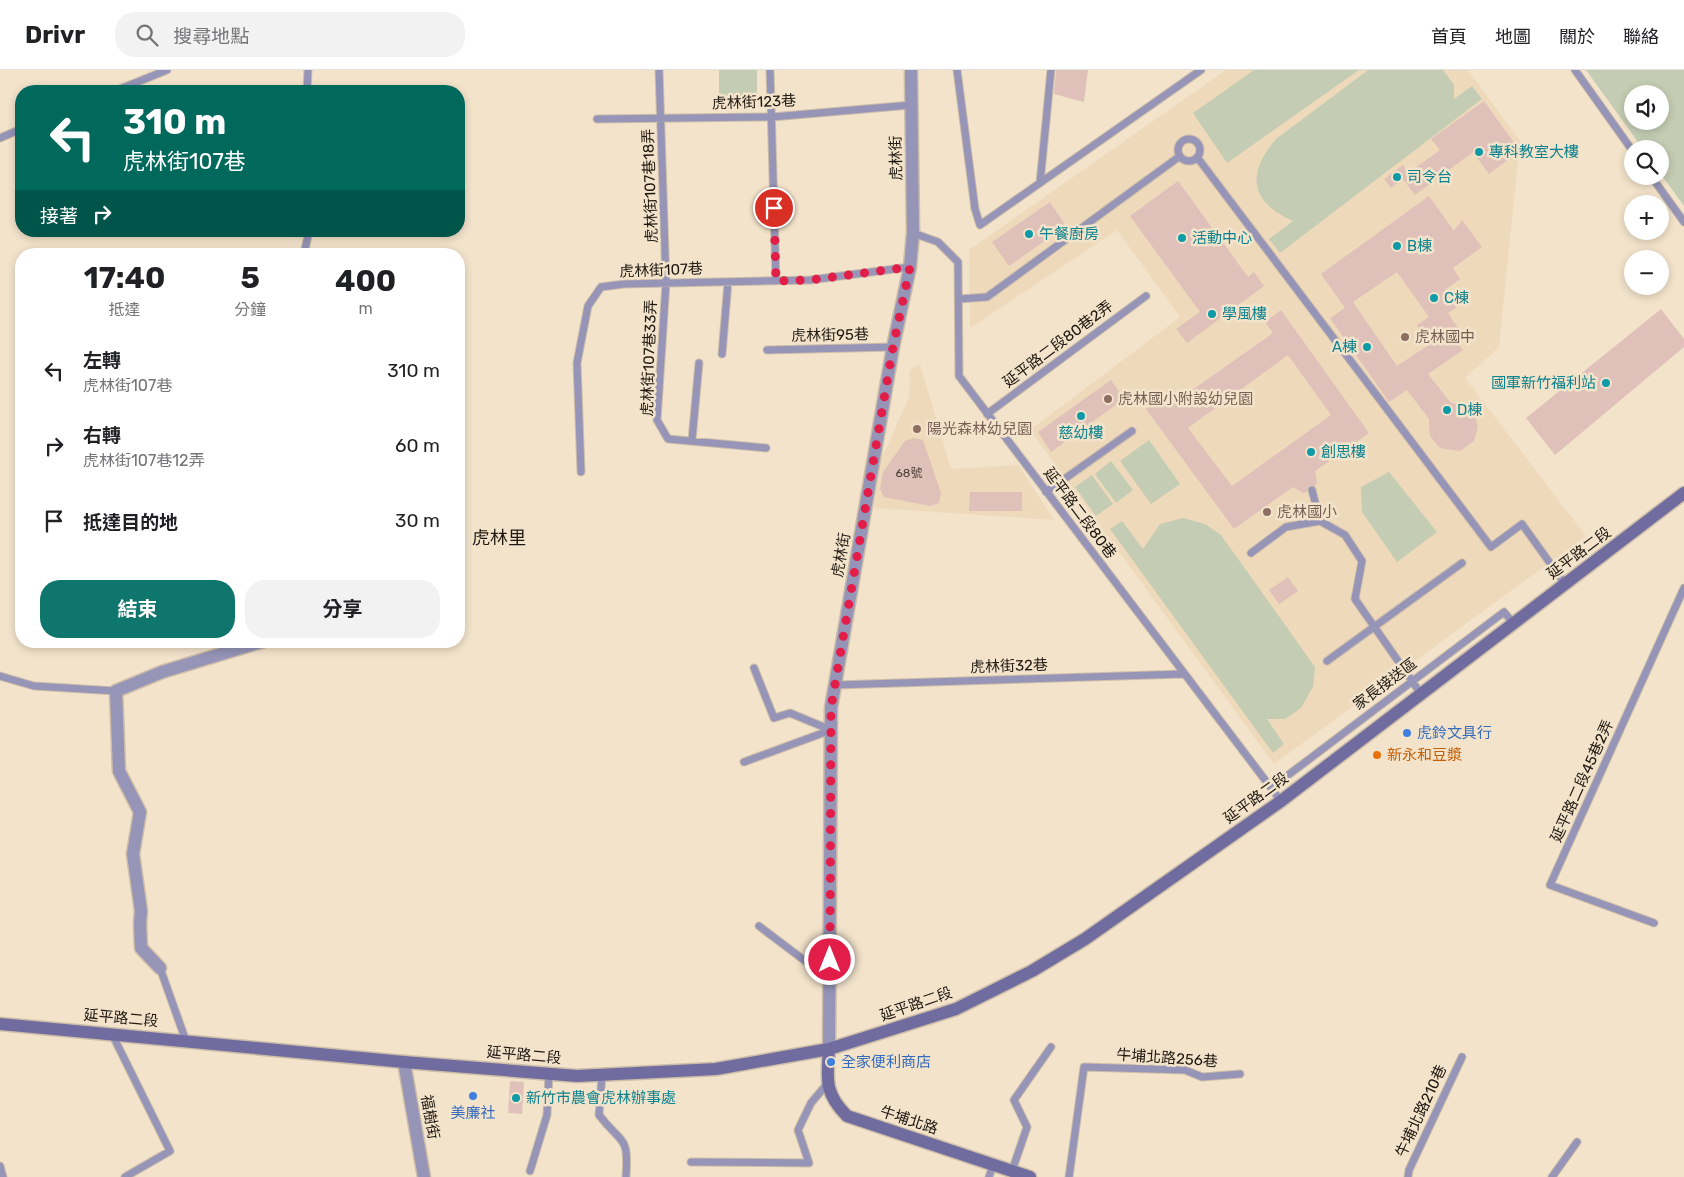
<!DOCTYPE html>
<html lang="zh-TW">
<meta charset="utf-8">
<style>
body{margin:0;font-family:Rubik,"Noto Sans TC",sans-serif;background:#f2f2f2;color:#202124;height:100vh;display:flex;flex-direction:column;font-size:19px;white-space:nowrap}
*{box-sizing:border-box;margin:0}
p{font-size:16px;color:#757577}
.icon{flex:none;width:28px;height:28px;fill:none;stroke:currentColor;stroke-width:2;stroke-linecap:round;stroke-linejoin:round}
.map{position:relative;flex:1;overflow:hidden}
.details{position:absolute;left:15px;top:178px;width:450px;height:400px;display:flex;flex-direction:column;background:#fff;border-radius:20px;box-shadow:0 2px 8px #0003}
.details>*{flex:none}
.guide{position:absolute;left:15px;top:15px;width:450px;height:152px;border-radius:20px;box-shadow:0 2px 8px #0003;background:#00695c;color:#fff;overflow:hidden}
.controls{position:absolute;left:1624px;top:15px;display:grid;gap:10px}
.controls a{display:grid;place-items:center;width:45px;height:45px;border-radius:50%;background:#fff;box-shadow:0 2px 8px #0003;font-size:25px}
.pin{position:absolute;display:grid;place-items:center;width:42px;height:42px;color:#fff;margin:-21px;border:2px solid #fff;border-radius:50%;box-shadow:0 1px 5px #0007}
.me{position:absolute;width:55px;margin:-28px;rotate:0deg;stroke-linejoin:round;filter:drop-shadow(0 0 4px #0008)}
.turn{display:flex;align-items:center;gap:18px;height:105px;padding:0 25px;font-size:22px}
.turn .icon{width:65px;height:65px;stroke-width:2.5}
.turn b{display:block;font-size:35px;line-height:42px}
.then{display:flex;align-items:center;height:48px;padding:0 25px;background:#0003;gap:10px;font-size:19px}
.eta{display:flex;justify-content:space-evenly;align-items:center;height:85px;text-align:center}
.eta b{font-size:30px;font-weight:700;line-height:35px}
.button{display:flex;gap:10px;margin-top:auto;padding:10px 25px}
.button a{flex:1;height:58px;border-radius:20px;background:#0f766e;color:#fff;font-size:20px;font-weight:700;line-height:58px;text-align:center}
.button a+a{background:#f2f2f2;color:#202124}
ul{padding:0;list-style:none}
li{display:flex;align-items:center;gap:15px;height:75px;padding:0 25px}
li div{flex:1}
li b{display:block;font-size:19px}
li em{font-style:normal}
header{display:flex;align-items:center;gap:30px;box-sizing:border-box;height:70px;padding:0 25px;background:#fff;border-bottom:1px solid #e0e0e0}
header strong{font-size:24px}
nav{display:flex;gap:28px;margin-inline-start:auto;font-size:18px}
.search{width:350px;height:45px;background:#f2f2f2;display:flex;align-items:center;gap:12px;box-sizing:border-box;padding:0 18px;border-radius:20px;color:#757577;font-size:19px}
.map>svg:first-child{display:block}
.built{fill:#eed9bb}
.green{fill:#c4cdb3;fill-rule:evenodd}
.building{fill:#dfc1b9;fill-rule:evenodd}
.lines{fill:none;stroke-linecap:round;stroke-linejoin:round}
.lane-casing{stroke:#cdbea9;stroke-width:9}
.street-casing{stroke:#cdbea9;stroke-width:15}
.secondary-casing{stroke:#cdbea9;stroke-width:15}
.lane{stroke:#9694b7;stroke-width:7}
.street{stroke:#9694b7;stroke-width:12}
.secondary{stroke:#716c9f;stroke-width:12}
.route{stroke:#e11d48;stroke-width:9;stroke-dasharray:0 16.2}
.culture-dot{fill:#0f9aa8;stroke:#f3e3cb;stroke-width:2}
.education-dot{fill:#8d6e63;stroke:#f3e3cb;stroke-width:2}
.shop-dot{fill:#3f7fe0;stroke:#f3e3cb;stroke-width:2}
.food-dot{fill:#e8710a;stroke:#f3e3cb;stroke-width:2}
.labels{text-anchor:middle;stroke-width:5;stroke-linejoin:round;paint-order:stroke}
.number-label{font-size:12px;fill:#4e423a}
.street-label{font-size:15px;fill:#1e1810;stroke:#f3e3cb}
.culture-label{font-size:15px;fill:#0d838f;stroke:#f3e3cb;text-anchor:start}
.education-label{font-size:15px;fill:#785e54;stroke:#f3e3cb;text-anchor:start}
.shop-label{font-size:15px;fill:#366cbe;stroke:#f3e3cb;text-anchor:start}
.food-label{font-size:15px;fill:#c56008;stroke:#f3e3cb;text-anchor:start}
.quarter-label{font-size:18px;fill:#1e1810;stroke:#f3e3cb}
</style>
<header>
<strong>Drivr</strong>
<div class="search"><svg class="icon" aria-label="search" viewBox="0 0 24 24"><circle cx="10" cy="10" r="6"/><path d="M15 15l6 6"/></svg>搜尋地點</div>
<nav><a>首頁</a><a>地圖</a><a>關於</a><a>聯絡</a></nav>
</header>
<div class="map">
<svg width="1684" height="1107" viewBox="0 0 1684 1107">
<rect width="100%" height="100%" fill="#f3e3cb"/>
<path class="built" d="M1226 0H1468L1520 71 1499 277 1465 308 1586 466 1274 694 1030 360 1180 247 1117 160 970 258 969 180Z
M920 294 951 399 1018 395 1054 450 874 438 881 390 909 327 910 300Z"/>
<path class="green" d="M719 0H757V33L719 34Z
M1254 0H1359L1227 93 1193 43Z
M1368 0H1443L1454 15V29L1472 16 1482 29 1280 183 1269 169 1293 151C1250 132 1246 104 1276 69Z
M1586 0H1684V136L1660 103V79H1643ZM1632 24H1660V51H1632Z
M1149 370 1180 414 1151 434 1120 391Z
M1111 391 1133 420 1116 433 1095 404Z
M1389 402 1437 462 1397 492 1362 442 1361 417Z
M1092 405 1113 434 1096 446 1075 417Z
M1183 448 1205 454 1221 465 1315 597 1313 617 1301 638 1285 649H1267L1284 674 1273 683 1110 459 1122 451 1143 479 1160 454Z"/>
<path class="building" d="M1056 0H1088L1084 32 1054 24Z
M1484 31 1520 81 1489 104 1473 82 1415 125 1403 109 1391 118 1384 109 1403 95 1408 103 1440 80 1431 69Z
M1178 111 1248 207 1254 202 1264 216 1187 273 1176 259 1200 242 1130 146Z
M1429 126 1454 161 1462 150 1482 177 1453 198 1460 209 1445 220 1457 237 1448 243 1460 261 1453 266 1463 280 1428 304 1451 333 1467 335 1475 345 1478 357 1474 371 1460 381 1440 378 1430 366 1429 349 1407 320 1389 332 1330 248 1345 238 1321 204ZM1397 202 1429 247 1417 255 1430 274 1397 296 1353 232Z
M1050 132 1066 156 1009 196 992 172Z
M1661 239 1684 269V277L1555 385 1526 348Z
M1281 240 1369 363 1315 401 1317 413 1315 416H1309L1307 422 1303 423 1293 417 1234 459 1146 339 1164 326 1171 335 1273 263 1265 252ZM1288 285 1331 345 1232 416 1188 358Z
M1111 310 1124 329 1051 382 1038 362Z
M913 368 923 370 941 423 939 433 930 436 884 427 880 419 883 402 905 371Z
M970 422H1022V441H969Z
M1288 507 1298 521 1279 534 1269 520Z
M510 1011 524 1012 522 1044 508 1043Z"/>
<g class="lines">
<defs>
<path id="lane" d="M659 0 666 213 657 350 668 369 766 378
M770 0 776 211
M957 0 975 139 980 155 1201 0
M1575 0 1632 80
M115 21 167 0
M307 21 308 0
M597 49 772 47 911 35
M0 68 21 59
M1178 80a11 11 0 1 1 22 0a11 11 0 1 1-22 0Z
M1197 87 1491 477 1522 454 1565 514
M1651 106 1684 152
M1040 113 1051 0
M913 163 938 172 958 192 959 306 1281 731
M304 184 309 161
M959 229 987 227 1180 86
M767 280 893 277
M722 284 728 212
M987 344 1146 226
M692 370 699 293
M581 402 577 293 588 236 601 217 624 214 810 210 910 197
M1312 420 1320 451 1345 465 1362 491 1355 529 1421 624
M1046 422 1132 361
M1251 483 1286 457 1320 451
M1327 591 1462 493
M754 598 774 648 790 643 831 660
M0 606 34 616 116 621
M835 615 1184 604
M744 692 831 660
M1271 718 1504 542 1513 553
M1654 853 1550 815 1684 518
M759 856 829 909
M160 898 186 971
M112 964 170 1081 125 1107
M602 1005 599 1045C622 1075 629 1064 626 1107
M691 1092 809 1093 798 1060 811 1033 827 1014
M0 1096 3 1107
M530 1101 547 1045 549 1003
M1012 1101 1027 1057 1014 1030 1051 977
M989 1107 993 1095
M1069 1107 1084 997 1185 1000 1202 1007 1240 1004
M1408 1107 1409 1100 1462 987
M1552 1107 1577 1072"/>
<path id="street" d="M160 898 141 878 140 853 141 841 133 784 140 742 119 701 116 621 162 602 264 571
M829 979 831 638 893 277 910 197 913 163 911 0
M404 992 424 1107"/>
<path id="secondary" d="M0 954 404 992 577 1006 716 999 829 979 956 939 1032 901 1085 869 1281 731 1684 423
M829 979C827 1009 824 1023 847 1046L1030 1107"/>
</defs>
<use href="#lane" class="lane-casing"/>
<use href="#street" class="street-casing"/>
<use href="#secondary" class="secondary-casing"/>
<use href="#lane" class="lane"/>
<use href="#street" class="street"/>
<use href="#secondary" class="secondary"/>
</g>
<g class="lines">
<path class="route" d="M774 138 776 211 810 210 910 197 893 277 831 638 830 890"/>
</g>
<g class="culture-dot">
<circle cx="1479" cy="82" r="5"/>
<circle cx="1397" cy="107" r="5"/>
<circle cx="1029" cy="164" r="5"/>
<circle cx="1182" cy="168" r="5"/>
<circle cx="1397" cy="176" r="5"/>
<circle cx="1434" cy="228" r="5"/>
<circle cx="1212" cy="244" r="5"/>
<circle cx="1367" cy="277" r="5"/>
<circle cx="1606" cy="313" r="5"/>
<circle cx="1447" cy="340" r="5"/>
<circle cx="1081" cy="346" r="5"/>
<circle cx="1311" cy="382" r="5"/>
<circle cx="516" cy="1028" r="5"/>
</g>
<g class="education-dot">
<circle cx="1405" cy="267" r="5"/>
<circle cx="1108" cy="329" r="5"/>
<circle cx="917" cy="359" r="5"/>
<circle cx="1267" cy="442" r="5"/>
</g>
<g class="shop-dot">
<circle cx="1407" cy="663" r="5"/>
<circle cx="831" cy="992" r="5"/>
<circle cx="473" cy="1026" r="5"/>
</g>
<circle class="food-dot" cx="1377" cy="685" r="5"/>
<g class="labels">
<g class="number-label">
<text x="909" y="407">68號</text>
</g>
<g class="street-label">
<text transform="translate(754 32) rotate(-2)" y="5">虎林街123巷</text>
<text transform="translate(896 88) rotate(-91)" y="5">虎林街</text>
<text transform="translate(650 116) rotate(-92)" y="5">虎林街107巷18弄</text>
<text transform="translate(661 200) rotate(-2)" y="5">虎林街107巷</text>
<text transform="translate(830 265) rotate(-1)" y="5">虎林街95巷</text>
<text transform="translate(1058 274) rotate(-37)" y="5">延平路二段80巷2弄</text>
<text transform="translate(649 288) rotate(-88)" y="5">虎林街107巷33弄</text>
<text transform="translate(1080 443) rotate(53)" y="5">延平路二段80巷</text>
<text transform="translate(1579 483) rotate(-37)" y="5">延平路二段</text>
<text transform="translate(841 485) rotate(-80)" y="5">虎林街</text>
<text transform="translate(1009 596) rotate(-2)" y="5">虎林街32巷</text>
<text transform="translate(1385 614) rotate(-37)" y="5">家長接送區</text>
<text transform="translate(1582 711) rotate(-66)" y="5">延平路二段45巷2弄</text>
<text transform="translate(1256 728) rotate(-36)" y="5">延平路二段</text>
<text transform="translate(916 934) rotate(-19)" y="5">延平路二段</text>
<text transform="translate(121 948) rotate(5)" y="5">延平路二段</text>
<text transform="translate(524 985) rotate(5)" y="5">延平路二段</text>
<text transform="translate(1167 988) rotate(4)" y="5">牛埔北路256巷</text>
<text transform="translate(1421 1041) rotate(-65)" y="5">牛埔北路210巷</text>
<text transform="translate(430 1047) rotate(80)" y="5">福樹街</text>
<text transform="translate(909 1050) rotate(18)" y="5">牛埔北路</text>
</g>
<g class="culture-label">
<text x="1489" y="87">專科教室大樓</text>
<text x="1407" y="112">司令台</text>
<text x="1039" y="169">午餐廚房</text>
<text x="1192" y="173">活動中心</text>
<text x="1407" y="181">B棟</text>
<text x="1444" y="233">C棟</text>
<text x="1222" y="249">學風樓</text>
<text x="1357" y="282" text-anchor="end">A棟</text>
<text x="1596" y="318" text-anchor="end">國軍新竹福利站</text>
<text x="1457" y="345">D棟</text>
<text x="1081" y="368" text-anchor="middle">慈幼樓</text>
<text x="1321" y="387">創思樓</text>
<text x="526" y="1033">新竹市農會虎林辦事處</text>
</g>
<g class="education-label">
<text x="1415" y="272">虎林國中</text>
<text x="1118" y="334">虎林國小附設幼兒園</text>
<text x="927" y="364">陽光森林幼兒園</text>
<text x="1277" y="447">虎林國小</text>
</g>
<g class="shop-label">
<text x="1417" y="668">虎鈴文具行</text>
<text x="841" y="997">全家便利商店</text>
<text x="473" y="1048" text-anchor="middle">美廉社</text>
</g>
<g class="food-label">
<text x="1387" y="690">新永和豆漿</text>
</g>
<g class="quarter-label">
<text x="499" y="474">虎林里</text>
</g>
</g>
</svg>
<div class="controls">
<a><svg class="icon" aria-label="sound" viewBox="0 0 24 24"><path d="M4 9h4l5-4v14l-5-4H4zM17 9q2 3 0 6"/></svg></a>
<a><svg class="icon" aria-label="search" viewBox="0 0 24 24"><circle cx="10" cy="10" r="6"/><path d="M15 15l6 6"/></svg></a>
<a>+</a>
<a>−</a>
</div>
<div class="pin" style="left:774px;top:138px;background:#d93025"><svg class="icon" aria-label="arrive" viewBox="0 0 24 24"><path d="M6 21V4h12l-3 4 3 4H6"/></svg></div>
<svg class="me" style="left:830px;top:890px" viewBox="-20 -20 40 40"><circle r="17" fill="#e11d48" stroke="#fff" stroke-width="3"/><path d="M0-11L8 9 0 5-8 9z" fill="#fff"/></svg>
<div class="guide">
<div class="turn"><svg class="icon" aria-label="left" viewBox="0 0 24 24"><path d="M17 20v-9H6M10 6l-5 5 5 5"/></svg><div><b>310 m</b>虎林街107巷</div></div>
<div class="then">接著<svg class="icon" aria-label="right" viewBox="0 0 24 24"><path d="M7 20v-9h11M14 6l5 5-5 5"/></svg></div>
</div>
<section class="details">
<div class="eta">
<div><b>17:40</b><p>抵達</p></div>
<div><b>5</b><p>分鐘</p></div>
<div><b>400</b><p>m</p></div>
</div>
<ul>
<li><svg class="icon" aria-label="left" viewBox="0 0 24 24"><path d="M17 20v-9H6M10 6l-5 5 5 5"/></svg><div><b>左轉</b><p>虎林街107巷</p></div><em>310 m</em></li>
<li><svg class="icon" aria-label="right" viewBox="0 0 24 24"><path d="M7 20v-9h11M14 6l5 5-5 5"/></svg><div><b>右轉</b><p>虎林街107巷12弄</p></div><em>60 m</em></li>
<li><svg class="icon" aria-label="arrive" viewBox="0 0 24 24"><path d="M6 21V4h12l-3 4 3 4H6"/></svg><div><b>抵達目的地</b></div><em>30 m</em></li>
</ul>
<div class="button"><a>結束</a><a>分享</a></div>
</section>
</div>
